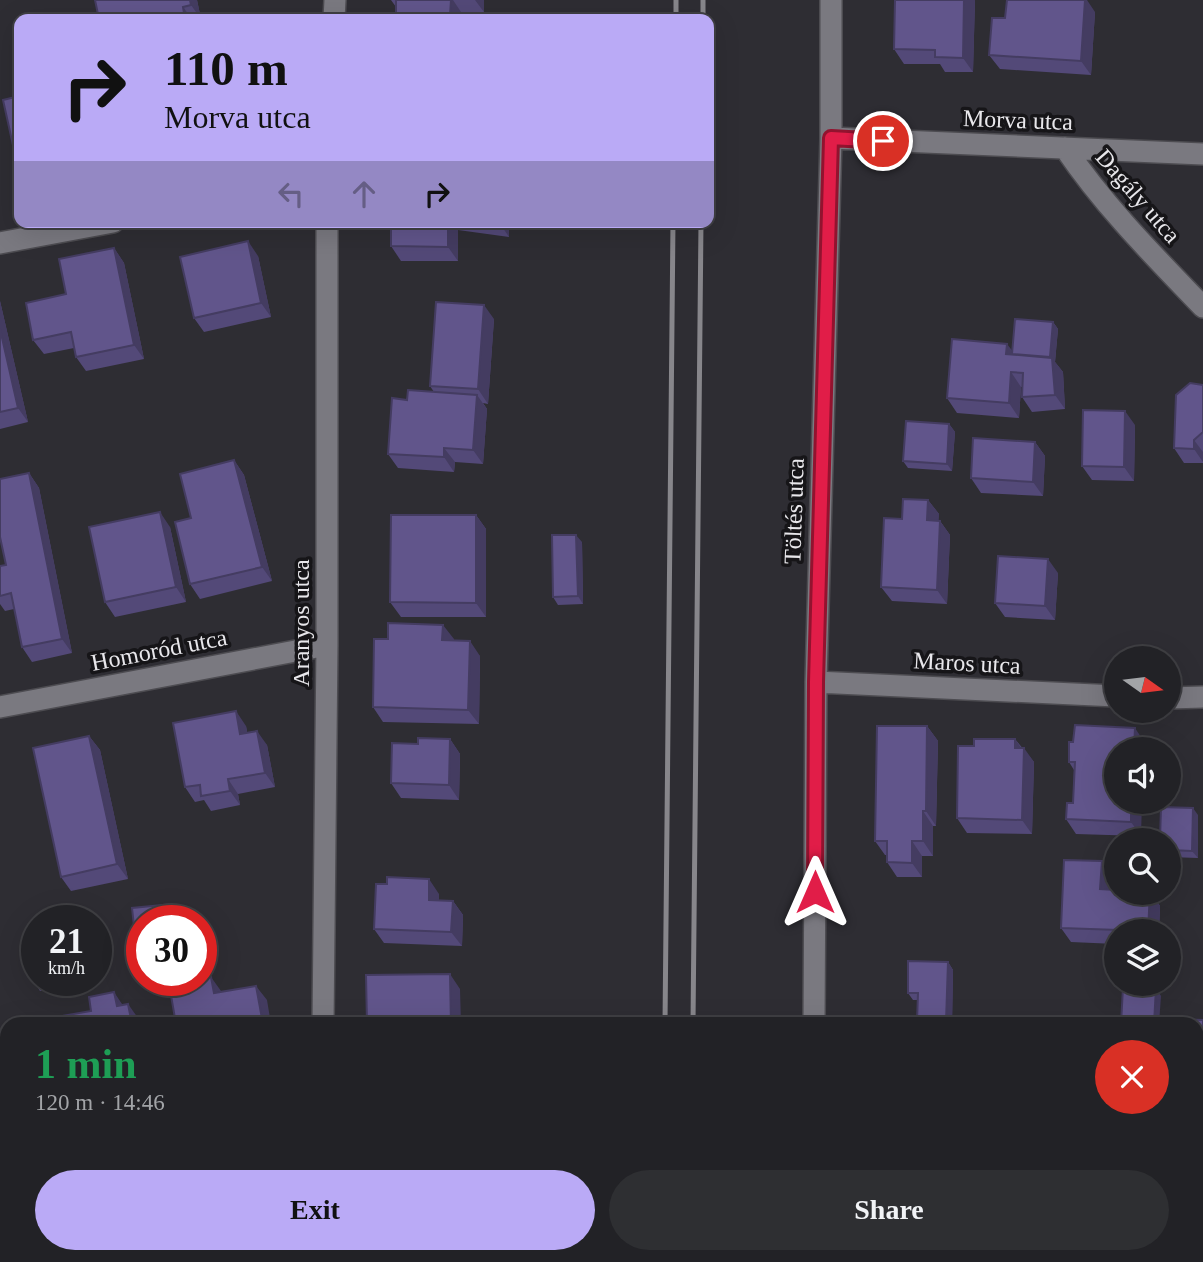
<!DOCTYPE html>
<meta charset="utf-8">
<style>
body{margin:0;font-family:Georgia,serif;background:#2e2f32;color:#f1f3f6;height:100vh;display:flex;flex-direction:column;font-size:26px;white-space:nowrap}
*{box-sizing:border-box;margin:0}
p{font-size:23px;color:#a2a4a7}
.icon{flex:none;width:38px;height:38px;fill:none;stroke:currentColor;stroke-width:2;stroke-linecap:round;stroke-linejoin:round}
.map{position:relative;flex:1;overflow:hidden}
.sheet{position:absolute;left:0px;top:1017px;width:1204px;height:247px;display:flex;flex-direction:column;background:#222226;border-radius:21px 21px 0 0;box-shadow:0 7px 28px #0002,0 0 0 2px #3f3f43}
.sheet>*{flex:none}
.hud{position:absolute;left:14px;top:14px;width:700px;height:214px;border-radius:14px;box-shadow:0 7px 28px #0002,0 0 0 2px #3f3f43;background:#baaaf6;color:#111;overflow:hidden}
.needle{width:46px;rotate:104deg}
.tools{position:absolute;left:1104px;top:646px;display:grid;gap:14px}
.tools a{display:grid;place-items:center;width:77px;height:77px;border-radius:50%;background:#222226;box-shadow:0 7px 28px #0002,0 0 0 2px #3f3f43;font-size:35px}
.speed{position:absolute;left:21px;top:905px;display:flex;gap:14px;font-size:35px;font-weight:700;text-align:center}
.speed>*{display:grid;place-content:center;width:91px;height:91px;border-radius:50%;background:#222226;box-shadow:0 7px 28px #0002,0 0 0 2px #3f3f43;line-height:1}
.speed small{font-size:18px;font-weight:400}
.speed .limit{border:10px solid #d22;background:#fff;color:#111}
.pin{position:absolute;display:grid;place-items:center;width:60px;height:60px;color:#fff;margin:-30px;border:4px solid #fff;border-radius:50%;box-shadow:0 2px 7px #0007}
.me{position:absolute;width:77px;margin:-38px;rotate:0deg;stroke-linejoin:round;filter:drop-shadow(0 0 5px #0008)}
.turn{display:flex;align-items:center;gap:24px;height:147px;padding:0 35px;font-size:32px}
.turn .icon{width:91px;height:91px;stroke-width:2.5}
.turn b{display:block;font-size:49px;line-height:60px}
.lanes{display:flex;align-items:center;height:66px;padding:0 35px;background:#0003;justify-content:center;gap:35px;direction:ltr}
.lanes .off{opacity:.35}
.round{display:grid;place-items:center;flex:none;width:74px;height:74px;border-radius:37px;background:#2e2f32}
.headline{display:flex;align-items:center;justify-content:space-between;height:119px;padding:0 35px}
h1{font-size:42px;font-weight:600;line-height:52px;color:#1e9e55}
.button{display:flex;gap:14px;margin-top:auto;padding:14px 35px}
.button a{flex:1;height:80px;border-radius:42px;background:#baaaf6;color:#111;font-size:28px;font-weight:600;line-height:80px;text-align:center}
.button a+a{background:#2e2f32;color:#f1f3f6}
.map>svg:first-child{display:block}
.lines{fill:none;stroke-linecap:round;stroke-linejoin:round}
.minor-casing{stroke:#4d4c51;stroke-width:24}
.path{stroke:#858489;stroke-width:4.5;stroke-dasharray:5 5;stroke-linecap:butt}
.minor{stroke:#7a7980;stroke-width:21}
.rail{stroke:#87868b;stroke-width:5}
.wall{fill:#534978}
.shaded-wall{fill:#443c61}
.building{fill:#61558b;stroke:#443c61;stroke-width:2}
.route-casing{stroke:#92132f;stroke-width:18}
.route{stroke:#e11d48;stroke-width:12}
.labels{text-anchor:middle;stroke-width:7;stroke-linejoin:round;paint-order:stroke}
.street-label{font-size:24px;fill:#e8e7eb;stroke:#161518}
</style>
<div class="map">
<svg width="1203" height="1262" viewBox="0 0 1203 1262">
<rect width="100%" height="100%" fill="#2e2d33"/>
<g class="lines">
<defs>
<path id="minor" d="M334 19 335 0
M831 138 1203 154
M1065 148C1105 207 1154 256 1203 307
M0 243 113 222
M816 682 1116 696
M1169 698 1203 697
M0 707 327 645
M323 1024 327 645V222
M814 1024 816 682 831 138V0
M0 1203 7 1202
M1197 1215H1203
M7 1262V1243
M794 1262 796 1256"/>
</defs>
<use href="#minor" class="minor-casing"/>
<path class="path" d="M332 1256V1262"/>
<use href="#minor" class="minor"/>
<path class="rail" d="M676 19V0
M703 19V0
M665 1024 673 222
M693 1024 701 222
M662 1262V1256
M691 1262V1256"/>
</g>
<path class="wall" d="M95 0H197L201 19H99Z
M391 0H484V12H461V19H399L396 14V7Z
M975 0 973 72H945L940 64H904L894 49Z
M1095 12 1091 75 1000 69 989 55 1005 18Z
M391 222H509V237L458 230V261H401L391 246Z
M114 248 124 263 144 359 86 371 76 357 74 348 44 354 33 340 66 294Z
M258 256 271 317 204 332 194 318Z
M0 301 28 422 0 429Z
M494 319 488 404 483 403 487 409 483 464 455 462 454 472 398 468 388 454 407 400 434 392 430 386Z
M1053 322 1058 329 1055 362 1063 372 1065 409 1032 412 1022 397V387H1021L1019 418 957 413 947 398Z
M1203 385V463H1184L1174 448Z
M949 424 955 432 952 471 908 468 903 461Z
M1135 425 1134 481 1092 480 1082 466Z
M1035 442 1045 456 1043 496 981 493 971 478Z
M234 460 244 475 272 581 200 599 190 584 191 518Z
M29 473 39 488 72 653 32 662 22 647 14 609 5 611 0 604V566L6 565Z
M928 500 939 514 938 520 940 521 950 535 947 604 892 601 881 587 902 519Z
M476 515 486 529V617H401L390 602Z
M170 527 186 602 115 617 105 602Z
M582 542 583 604 558 605 553 597Z
M1058 573 1055 620 1005 617 995 603Z
M454 639 453 641 480 656 479 724 383 722 373 707Z
M246 726 247 732 267 745 275 787 238 794 240 805 211 811 204 800 195 802 185 787Z
M927 726 938 741 936 826H933V856H922V877H897L887 862V855H885L875 841Z
M89 736 100 750 128 879 71 891 61 877Z
M450 739 460 754 459 800 401 798 391 783 418 744Z
M1015 739 1034 762 1032 834 967 833 957 818 974 746Z
M1073 742 1145 743V749H1116L1141 836 1076 834 1066 819 1073 803 1074 770 1069 762Z
M1198 815V858L1169 857V840Z
M1102 861 1112 876 1111 889 1116 892H1151L1160 906 1159 931H1116V944L1071 942 1061 928Z
M439 894V900L453 901 463 915 462 946 384 943 374 929Z
M172 904 177 912 178 920H142L141 951 136 944 132 908Z
M948 962 953 970 952 1024H918L917 1022V1000H913L908 993Z
M37 980H63L64 986 40 991 35 983Z
M1203 1020V1099L1197 1098V1024Z
M7 1036V1121L0 1123V1038Z
M214 1256H285L286 1262H217Z"/>
<path class="shaded-wall" d="M190 0H197L201 19 191 5Z
M451 0H453L461 12V19H453L450 16Z
M475 0H484V12Z
M964 0H975L973 72 963 58Z
M1085 0H1087L1095 12 1091 75 1081 61Z
M183 7 192 19H185Z
M448 222H453L458 230V261L448 247Z
M499 222H509V237Z
M248 241 258 256 271 317 261 303Z
M114 248 124 263 144 359 134 345Z
M0 301 28 422 18 408 0 329Z
M484 305 494 319 488 404 478 389Z
M1053 322 1058 329 1055 362 1063 372 1065 409 1055 395 1049 364Z
M1007 344 1018 358 1006 354Z
M1011 372 1021 387 1019 418 1009 403Z
M477 395 487 409 483 464 473 450Z
M1125 411 1135 425 1134 481 1124 467Z
M949 424 955 432 952 471 947 464Z
M1194 440 1203 452V462L1194 449Z
M1035 442 1045 456 1043 496 1033 482Z
M444 448 455 462 454 472 444 457Z
M234 460 244 475 272 581 262 567Z
M29 473 39 488 72 653 62 639Z
M928 500 939 514 938 534 927 520Z
M160 512 170 527 186 602 176 587Z
M476 515 486 529V617L476 603Z
M940 521 950 535 947 604 937 590Z
M576 535 582 542 583 604 578 596Z
M1048 559 1058 573 1055 620 1045 606Z
M443 625 454 639 453 655 442 640Z
M470 641 480 656 479 724 468 710Z
M236 711 246 726 250 748 240 734Z
M927 726 938 741 936 826 926 811Z
M1135 728 1145 743V749H1134Z
M257 731 267 745 275 787 265 773Z
M89 736 100 750 128 879 117 864Z
M450 739 460 754 459 800 449 785Z
M1015 739 1024 752V748L1034 762 1032 834 1022 820Z
M228 779 238 794 240 805 230 791Z
M1131 802H1142L1141 836 1131 822Z
M1193 808 1198 815V858L1192 851Z
M923 811 933 826V856L923 841Z
M912 841 922 856V877L912 863Z
M1102 861 1112 876 1110 904 1100 889Z
M429 879 439 894V914L429 900Z
M1150 892H1151L1160 906 1159 931H1148Z
M453 901 463 915 462 946 451 932Z
M172 904 177 912 178 920H173Z
M948 962 953 970 952 1024H948L946 1022Z
M450 974 460 989 461 1024H451Z
M211 977 221 991 214 993Z
M256 986 267 1000 271 1024H263Z
M1156 988 1161 996 1159 1024H1154Z
M114 992 124 1007 117 1006Z
M128 1004 138 1018 139 1024H132Z
M278 1256H285L286 1262H282Z"/>
<path class="building" d="M95 0H190L191 5 183 7 185 19H99Z
M396 0H451L450 16 396 14Z
M895 0H964L963 58 935 57V50L894 49Z
M1007 0H1085L1081 61 989 55 992 18H1005Z
M19 96V168H18L3 100Z
M391 222H448V247L391 246Z
M248 241 261 303 194 318 180 257Z
M114 248 134 345 76 357 71 332 33 340 26 303 66 294 59 259Z
M436 302 484 305 478 389 430 386Z
M1015 319 1053 322 1050 357 1012 354Z
M0 329 18 408 0 412Z
M952 339 1007 344 1006 354 1052 358 1055 395 1022 397 1023 373 1011 372 1009 403 947 398Z
M1190 383 1203 385V432L1194 440V449L1174 448 1176 395Z
M408 390 477 395 473 450 444 448V457L388 454 392 398 407 400Z
M1083 410 1125 411 1124 467 1082 466Z
M906 421 949 424 947 464 903 461Z
M973 438 1035 442 1033 482 971 478Z
M234 460 262 567 190 584 175 522 191 518 180 474Z
M29 473 62 639 22 647 11 593 0 596V566L6 565 0 537V479Z
M903 499 928 500 927 520 940 521 937 590 881 587 884 518 902 519Z
M160 512 176 587 105 602 89 527Z
M391 515H476V603L390 602Z
M552 535H576L578 596 553 597Z
M998 556 1048 559 1045 606 995 603Z
M388 623 443 625 442 640 470 641 468 710 373 707 374 639H388Z
M236 711 240 734 257 731 265 773 228 779 230 791 201 796 200 785 185 787 173 723Z
M1075 725 1135 728 1134 749H1116V802H1131V822L1066 819 1067 803H1073L1075 762H1069V742H1073Z
M877 726H927L926 811H923V841H912V863L887 862V841H875Z
M89 736 117 864 61 877 33 748Z
M418 738 450 739 449 785 391 783 392 743 418 744Z
M974 739H1015V748H1024L1022 820 957 818 958 746H974Z
M1161 807 1193 808 1192 851 1169 850V840H1160Z
M1064 860 1102 861 1100 889 1116 890V892H1150L1148 931 1061 928Z
M387 877 429 879V900L453 901 451 932 374 929 376 884H387Z
M172 904 173 920H142V943L136 944 132 908Z
M37 944V980H50L35 983 27 946Z
M908 961 948 962 946 1022H917L918 993H908Z
M450 974 451 1024H367L366 975Z
M211 977 214 993 256 986 263 1024H176L169 984 193 980H201V978Z
M1123 987 1156 988 1154 1024H1121Z
M114 992 117 1006 128 1004 132 1024H57L56 1017 91 1011 89 997Z
M1175 1019 1203 1020V1085L1197 1084V1024H1175Z
M7 1036V1105L0 1106V1038Z
M226 1256H251L226 1259Z
M1183 1257H1203V1262H1183Z"/>
<g class="lines">
<defs>
<path id="route" d="M815 892 816 682 831 138 883 141"/>
</defs>
<use href="#route" class="route-casing"/>
<use href="#route" class="route"/>
</g>
<g class="labels">
<g class="street-label">
<text transform="translate(1018 120) rotate(2)" y="8">Morva utca</text>
<text transform="translate(1138 196) rotate(49)" y="8">Dagály utca</text>
<text transform="translate(794 511) rotate(-88)" y="8">Töltés utca</text>
<text transform="translate(301 623) rotate(-90)" y="8">Aranyos utca</text>
<text transform="translate(159 650) rotate(-11)" y="8">Homoród utca</text>
<text transform="translate(967 663) rotate(3)" y="8">Maros utca</text>
</g>
</g>
</svg>
<div class="tools">
<a><svg class="needle" viewBox="-14 -14 28 28"><path d="M0-13l5 13h-10z" fill="#e53935"/><path d="M0 13l5-13h-10z" fill="#a2a4a7"/></svg></a>
<a><svg class="icon" aria-label="sound" viewBox="0 0 24 24"><path d="M4 9h4l5-4v14l-5-4H4zM17 9q2 3 0 6"/></svg></a>
<a><svg class="icon" aria-label="search" viewBox="0 0 24 24"><circle cx="10" cy="10" r="6"/><path d="M15 15l6 6"/></svg></a>
<a><svg class="icon" aria-label="layers" viewBox="0 0 24 24"><path d="M12 4l9 5-9 5-9-5zM3 14l9 5 9-5"/></svg></a>
</div>
<div class="speed"><div>21<small>km/h</small></div><div class="limit">30</div></div>
<div class="pin" style="left:883px;top:141px;background:#d93025"><svg class="icon" aria-label="arrive" viewBox="0 0 24 24"><path d="M6 21V4h12l-3 4 3 4H6"/></svg></div>
<svg class="me" style="left:815px;top:892px" viewBox="-20 -20 40 40"><path d="M0-17L14 15 0 8-14 15z" fill="#e11d48" stroke="#fff" stroke-width="4"/></svg>
<div class="hud">
<div class="turn"><svg class="icon" aria-label="right" viewBox="0 0 24 24"><path d="M7 20v-9h11M14 6l5 5-5 5"/></svg><div><b>110 m</b>Morva utca</div></div>
<div class="lanes"><svg class="icon off" aria-label="left" viewBox="0 0 24 24"><path d="M17 20v-9H6M10 6l-5 5 5 5"/></svg><svg class="icon off" aria-label="ahead" viewBox="0 0 24 24"><path d="M12 20V5M6 11l6-6 6 6"/></svg><svg class="icon" aria-label="right" viewBox="0 0 24 24"><path d="M7 20v-9h11M14 6l5 5-5 5"/></svg></div>
</div>
<section class="sheet">
<div class="headline"><div><h1>1 min</h1><p>120 m · 14:46</p></div><a class="round" style="background:#d93025;color:#fff"><svg class="icon" aria-label="close" viewBox="0 0 24 24"><path d="M6 6l12 12M18 6L6 18"/></svg></a></div>
<div class="button"><a>Exit</a><a>Share</a></div>
</section>
</div>
